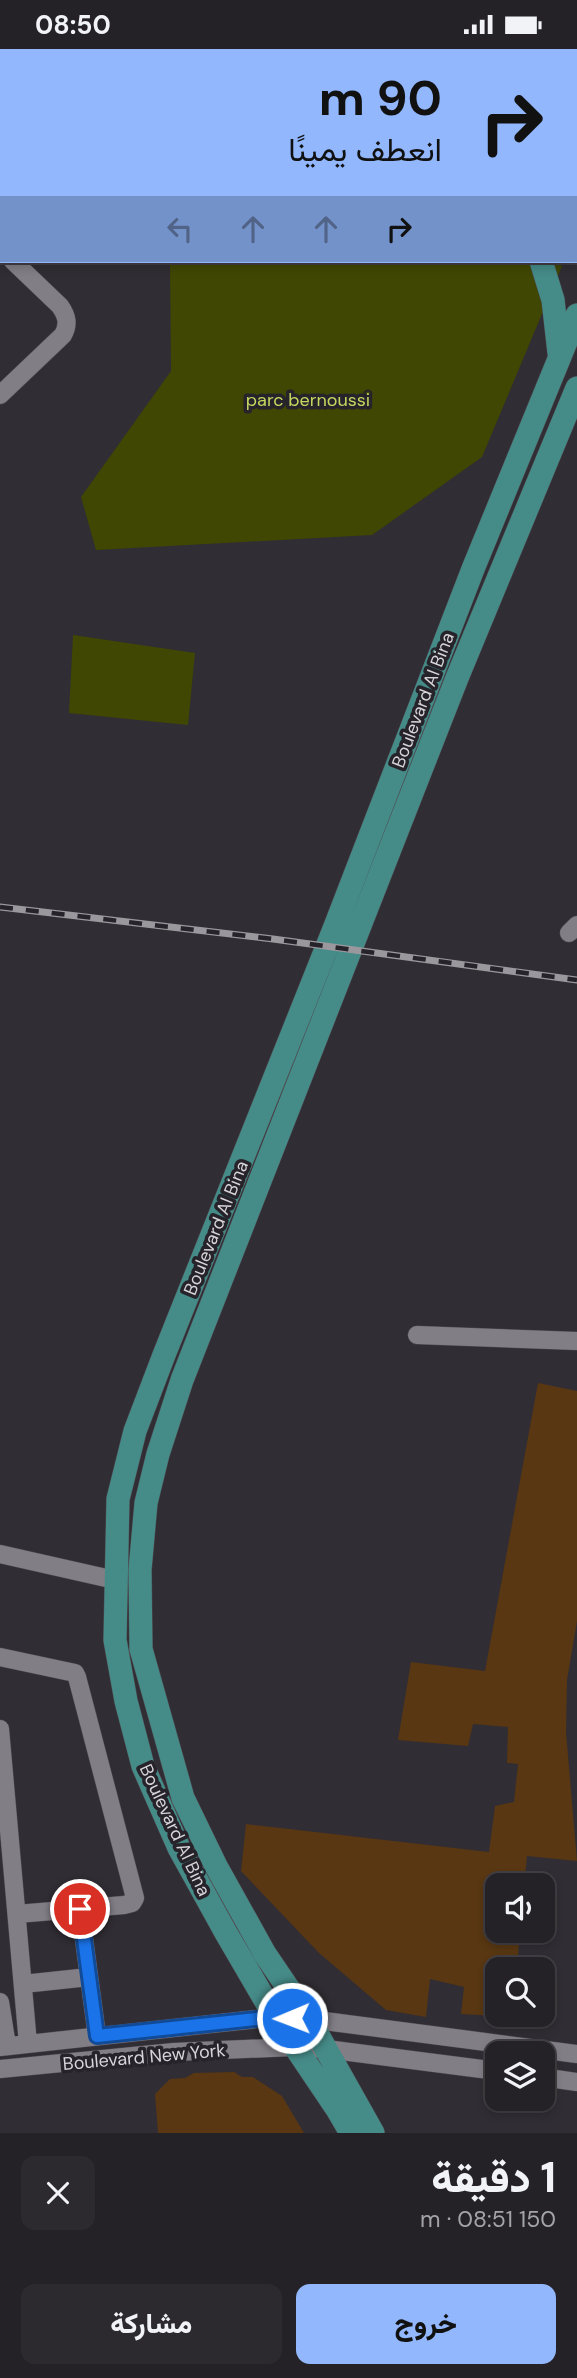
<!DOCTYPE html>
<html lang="ar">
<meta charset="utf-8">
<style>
body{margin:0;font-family:"DM Sans",Vazirmatn,sans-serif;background:#2d2a2f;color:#f1f3f6;direction:rtl;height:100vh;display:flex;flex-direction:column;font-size:26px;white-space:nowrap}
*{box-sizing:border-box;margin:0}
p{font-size:23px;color:#a3a4a7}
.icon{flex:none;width:38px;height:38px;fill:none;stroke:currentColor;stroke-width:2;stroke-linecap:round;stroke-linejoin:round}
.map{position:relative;height:2084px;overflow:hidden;direction:ltr}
.side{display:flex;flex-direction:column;background:#252227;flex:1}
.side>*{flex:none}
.top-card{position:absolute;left:0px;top:0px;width:578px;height:214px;box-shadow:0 4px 10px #0003,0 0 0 2px #423f44;direction:rtl;background:#92b7fd;color:#111;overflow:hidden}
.buttons{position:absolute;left:485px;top:1824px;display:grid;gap:14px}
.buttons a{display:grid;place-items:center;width:70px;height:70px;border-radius:14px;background:#252227;box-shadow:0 4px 10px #0003,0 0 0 2px #423f44;font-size:35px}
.pin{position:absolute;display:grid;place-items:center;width:60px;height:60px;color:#fff;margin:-30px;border:4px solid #fff;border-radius:50%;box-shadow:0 2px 7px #0007}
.me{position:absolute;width:77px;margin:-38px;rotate:269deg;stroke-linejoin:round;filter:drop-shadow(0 0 5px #0008)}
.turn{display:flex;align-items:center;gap:24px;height:147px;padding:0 21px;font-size:32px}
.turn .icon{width:91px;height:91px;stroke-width:2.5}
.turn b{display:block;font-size:49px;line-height:60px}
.lanes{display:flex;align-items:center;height:66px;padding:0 21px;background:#0003;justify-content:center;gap:35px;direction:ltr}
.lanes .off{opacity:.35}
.round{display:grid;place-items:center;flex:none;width:74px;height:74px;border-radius:14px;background:#2d2a2f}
.head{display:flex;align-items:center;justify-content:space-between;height:119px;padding:0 21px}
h1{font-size:42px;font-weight:800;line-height:52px}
.cta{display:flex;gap:14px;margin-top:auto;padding:14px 21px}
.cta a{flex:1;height:80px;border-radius:14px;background:#92b7fd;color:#111;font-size:28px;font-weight:800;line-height:80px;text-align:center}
.cta a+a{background:#2d2a2f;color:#f1f3f6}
.status{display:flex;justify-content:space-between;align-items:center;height:49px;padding:0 35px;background:#252227;direction:ltr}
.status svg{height:19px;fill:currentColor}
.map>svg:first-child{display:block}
.green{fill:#404703}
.building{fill:#583712}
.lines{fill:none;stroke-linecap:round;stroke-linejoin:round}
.minor-casing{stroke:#4e4b51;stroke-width:19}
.major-casing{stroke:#4e4b51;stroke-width:24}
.path{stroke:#8b888e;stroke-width:2.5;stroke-dasharray:3.5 3.5;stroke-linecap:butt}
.minor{stroke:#827e86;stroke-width:18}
.major{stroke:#458b88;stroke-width:23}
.rail-casing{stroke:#9b989d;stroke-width:7}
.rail{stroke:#27232a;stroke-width:4.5;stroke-dasharray:13;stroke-linecap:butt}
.route-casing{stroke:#114b97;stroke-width:18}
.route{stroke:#1a73e8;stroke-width:12}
.labels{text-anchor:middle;stroke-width:7;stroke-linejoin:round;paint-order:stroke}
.park-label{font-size:18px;fill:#c6d75f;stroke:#27232a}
.street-label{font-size:18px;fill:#d7d5d9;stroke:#27232a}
</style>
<div class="status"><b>08:50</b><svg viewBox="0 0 49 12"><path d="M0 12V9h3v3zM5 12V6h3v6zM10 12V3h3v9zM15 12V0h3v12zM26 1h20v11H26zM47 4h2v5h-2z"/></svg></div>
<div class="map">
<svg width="577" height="2084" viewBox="0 0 577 2084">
<rect width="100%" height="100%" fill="#312d34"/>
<path class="green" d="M170 212H554L562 217 482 408 372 486 96 501 81 448 171 322Z
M73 586 195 604 188 676 69 664Z"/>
<path class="building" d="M538 1334 577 1342V1572L567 1631 566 1683 577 1812 527 1807 524 1836H497V1881H520L517 1920H497V1967L461 1965 464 1938 430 1930 426 1968 386 1961 319 1904 241 1822 246 1775 489 1803 495 1757 514 1753 518 1715 507 1714 508 1678 473 1675 468 1697 398 1691 411 1613 485 1622Z
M234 2023 242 2028H253L282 2047 304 2084H158L155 2045 170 2030 185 2029 194 2024Z"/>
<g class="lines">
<defs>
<path id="minor" d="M333 0 341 2
M167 2V0
M354 2 355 0
M0 199 2 200
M0 346 63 286C69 275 67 267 60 257L13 212
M569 884 577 876
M417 1286 577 1292
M0 1505 115 1531
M0 1608 75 1624 77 1628 135 1849 132 1854 124 1856 17 1865
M0 1680 28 1995
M80 1860 97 1987
M23 1935 89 1928
M0 1953 7 1997
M0 1998 275 1968 309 1970 577 2005
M0 2020 174 2003 294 1998 326 2000 497 2022
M542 2028 577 2033"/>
<path id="major" d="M0 32H2
M0 54H2
M576 148 577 149
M576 178 577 179
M541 212 553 251 559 304
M351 2084 337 2060 275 1968 226 1884 179 1799 143 1717 126 1652 115 1591 118 1450 135 1382 164 1306 336 875 473 520 577 266
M373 2084 309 1970 265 1905 216 1817 183 1749 141 1600 140 1521 146 1454 158 1405 182 1331 457 629 577 339"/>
</defs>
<use href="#minor" class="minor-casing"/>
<use href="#major" class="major-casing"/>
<path class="path" d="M462 2 463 0"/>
<use href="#minor" class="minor"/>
<use href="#major" class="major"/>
<defs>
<path id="rail" d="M0 858 273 890 577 931"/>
</defs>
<use href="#rail" class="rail-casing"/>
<use href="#rail" class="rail"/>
</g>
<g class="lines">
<defs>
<path id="route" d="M80 1860 97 1987 275 1968 292 1969"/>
</defs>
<use href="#route" class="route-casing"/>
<use href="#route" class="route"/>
</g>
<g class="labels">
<g class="park-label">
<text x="308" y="357">parc bernoussi</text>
</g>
<g class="street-label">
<text transform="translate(423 651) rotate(-69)" y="6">Boulevard Al Bina</text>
<text transform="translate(216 1179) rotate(-68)" y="6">Boulevard Al Bina</text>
<text transform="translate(175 1781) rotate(65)" y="6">Boulevard Al Bina</text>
<text transform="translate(144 2008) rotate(-5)" y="6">Boulevard New York</text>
</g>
</g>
</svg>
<div class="buttons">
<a><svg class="icon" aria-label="sound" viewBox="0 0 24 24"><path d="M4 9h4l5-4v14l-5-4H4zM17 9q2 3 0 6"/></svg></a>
<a><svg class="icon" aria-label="search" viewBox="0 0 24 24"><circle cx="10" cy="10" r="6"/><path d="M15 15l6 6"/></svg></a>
<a><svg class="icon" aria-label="layers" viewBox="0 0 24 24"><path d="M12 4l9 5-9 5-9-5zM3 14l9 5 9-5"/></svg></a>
</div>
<div class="pin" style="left:80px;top:1860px;background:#d93025"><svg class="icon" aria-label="arrive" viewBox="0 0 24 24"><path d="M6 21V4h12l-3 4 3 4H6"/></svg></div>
<svg class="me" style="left:292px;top:1969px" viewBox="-20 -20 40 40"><circle r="17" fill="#1a73e8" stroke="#fff" stroke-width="3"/><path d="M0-11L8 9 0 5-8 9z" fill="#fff"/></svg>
<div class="top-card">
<div class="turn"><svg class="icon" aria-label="right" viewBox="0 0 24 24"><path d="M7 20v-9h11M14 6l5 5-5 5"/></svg><div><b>90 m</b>انعطف يمينًا</div></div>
<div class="lanes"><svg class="icon off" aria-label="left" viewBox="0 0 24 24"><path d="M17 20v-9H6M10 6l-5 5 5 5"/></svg><svg class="icon off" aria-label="ahead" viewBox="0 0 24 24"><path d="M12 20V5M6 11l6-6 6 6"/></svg><svg class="icon off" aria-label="ahead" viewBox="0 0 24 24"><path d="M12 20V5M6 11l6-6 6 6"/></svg><svg class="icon" aria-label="right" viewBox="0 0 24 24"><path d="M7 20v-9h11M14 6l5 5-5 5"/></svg></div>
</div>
</div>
<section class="side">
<div class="head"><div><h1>1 دقيقة</h1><p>150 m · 08:51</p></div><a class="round"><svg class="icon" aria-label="close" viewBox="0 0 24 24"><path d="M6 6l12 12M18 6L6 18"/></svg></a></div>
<div class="cta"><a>خروج</a><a>مشاركة</a></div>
</section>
